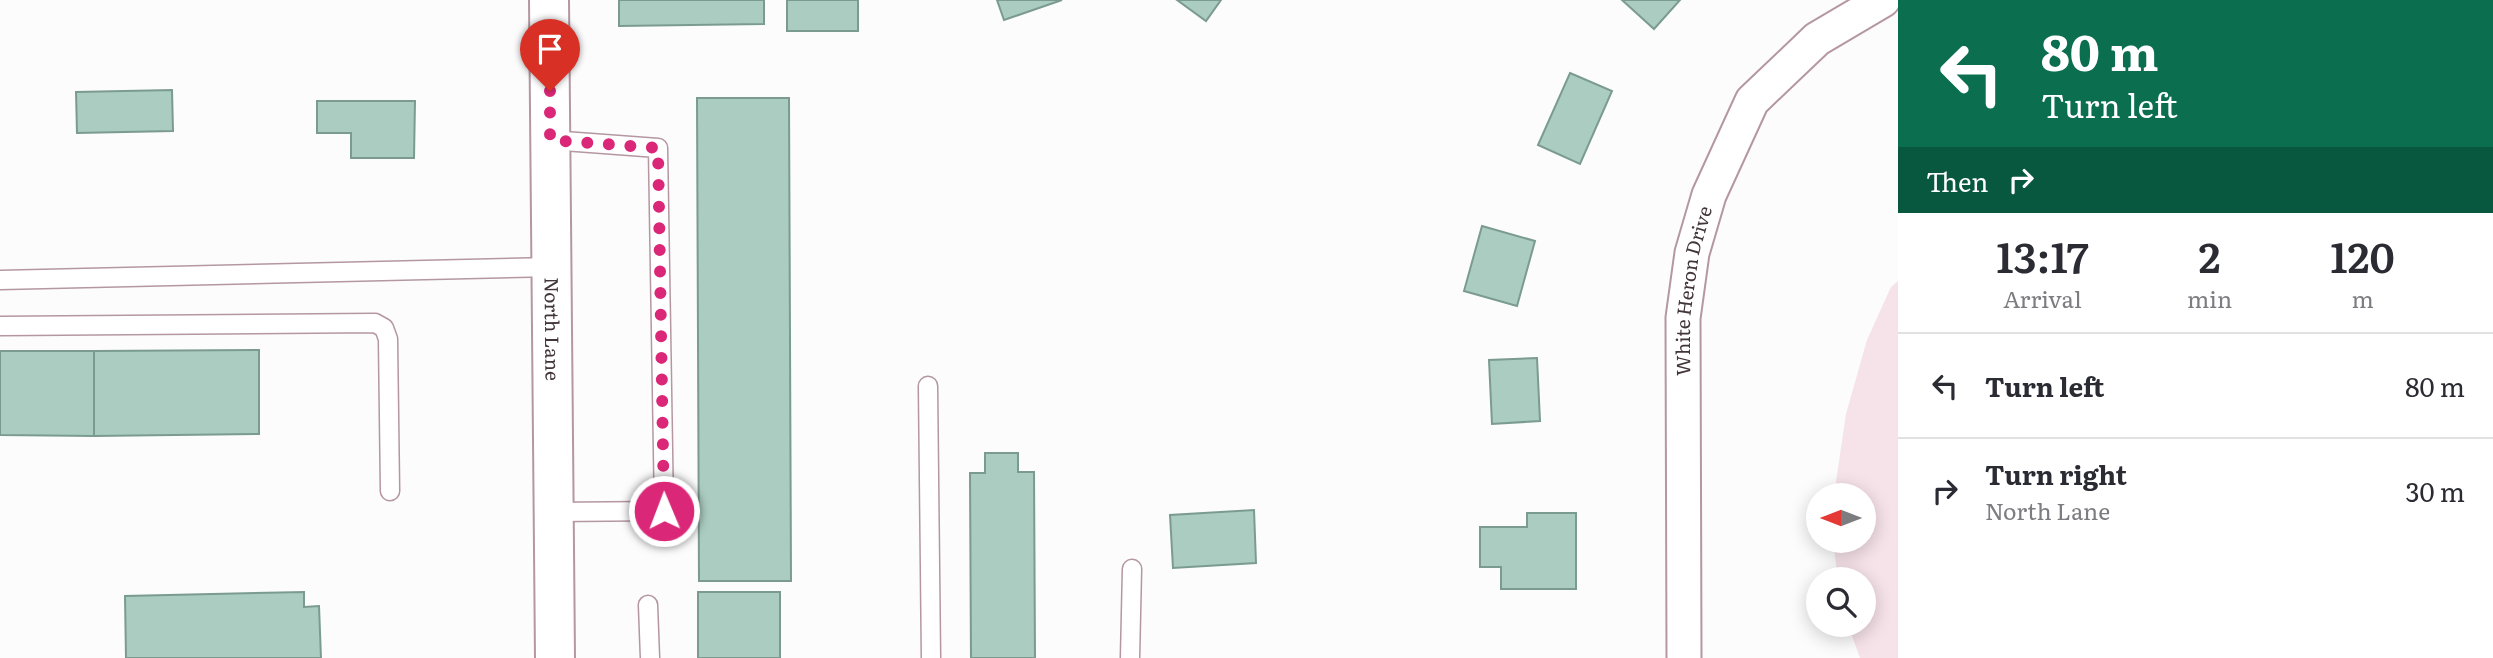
<!DOCTYPE html>
<style>
body{margin:0;font-family:Literata,serif;background:#f2f2f3;color:#2b2b33;height:100vh;display:flex;flex-direction:column;font-size:26px;white-space:nowrap}
*{box-sizing:border-box;margin:0}
p{font-size:23px;color:#7c7c81}
.icon{flex:none;width:38px;height:38px;fill:none;stroke:currentColor;stroke-width:2;stroke-linecap:round;stroke-linejoin:round}
.map{position:relative;flex:1;overflow:hidden}
.panel{display:flex;flex-direction:column;background:#fff;width:595px}
.panel>*{flex:none}
.banner{background:#0b6e4f;color:#fff;overflow:hidden}
.needle{width:46px;rotate:270deg}
.controls{position:absolute;left:1806px;top:483px;display:grid;gap:14px}
.controls a{display:grid;place-items:center;width:70px;height:70px;border-radius:50%;background:#fff;box-shadow:0 4px 18px #0003;font-size:35px}
.pin{position:absolute;display:grid;place-items:center;width:60px;height:60px;color:#fff;margin:-72px -30px;border-radius:50% 50% 50% 0;rotate:-45deg;box-shadow:0 0 7px #0007}
.pin .icon{rotate:45deg}
.me{position:absolute;width:77px;margin:-38px;rotate:359deg;stroke-linejoin:round;filter:drop-shadow(0 0 5px #0008)}
.turn{display:flex;align-items:center;gap:24px;height:147px;padding:0 28px;font-size:32px}
.turn .icon{width:91px;height:91px;stroke-width:2.5}
.turn b{display:block;font-size:49px;line-height:60px}
.then{display:flex;align-items:center;height:66px;padding:0 28px;background:#0003;gap:14px;font-size:26px}
.eta{display:flex;justify-content:space-evenly;align-items:center;height:119px;text-align:center}
.eta b{font-size:42px;font-weight:600;line-height:49px}
ul{padding:0;list-style:none}
li{display:flex;align-items:center;gap:21px;height:105px;padding:0 28px;border-top:2px solid #e1e1e2}
li div{flex:1}
li b{display:block;font-size:26px}
li em{font-style:normal}
main{display:flex;flex:1;min-height:0}
.map>svg:first-child{display:block}
.green{fill:#f6e2e9}
.building{fill:#abccc1;stroke:#7b9b91;stroke-width:2}
.lines{fill:none;stroke-linecap:round;stroke-linejoin:round}
.lane-casing{stroke:#b597a2;stroke-width:21}
.street-casing{stroke:#b597a2;stroke-width:37}
.secondary-casing{stroke:#b597a2;stroke-width:42}
.lane{stroke:#fff;stroke-width:18}
.street{stroke:#fff;stroke-width:33}
.secondary{stroke:#fff;stroke-width:38}
.route{stroke:#db2777;stroke-width:12;stroke-dasharray:0 21.6}
.labels{text-anchor:middle;stroke-width:7;stroke-linejoin:round;paint-order:stroke}
.street-label{font-size:19px;fill:#42363b;stroke:#fbfcfb}
</style>
<main>
<div class="map">
<svg width="1898" height="658" viewBox="0 0 1898 658">
<rect width="100%" height="100%" fill="#fbfcfb"/>
<path class="green" d="M1898 281V658H1860L1848 625H1864V579H1838L1833 541H1864V495H1834L1846 414 1867 340 1891 287Z"/>
<path class="building" d="M619 0H764V24L619 26Z
M787 0H858V31H787Z
M997 0H1062L1004 20Z
M1177 0H1221L1206 21Z
M1622 0H1680L1654 29Z
M1570 73 1612 91 1580 164 1538 145Z
M172 90 173 131 77 133 76 92Z
M697 98H789L791 581H699Z
M317 101H415L414 158H351V133H317Z
M1482 226 1535 241 1517 306 1464 291Z
M259 350V434L94 436V351Z
M0 351H94V436L0 435Z
M1537 358 1540 421 1492 424 1489 360Z
M985 453H1018V472H1034L1035 658H971L970 473H985Z
M1254 510 1256 563 1173 568 1170 515Z
M1527 513H1576V589H1501V567H1480V527H1527Z
M304 592V607L319 606 321 658H126L125 596Z
M698 592H780V658H698Z"/>
<g class="lines">
<defs>
<path id="lane" d="M550 140 658 148 664 511 554 512
M0 280 552 267
M0 326 375 323 384 328 388 339 390 491
M928 386 931 658
M648 605 650 658
M1130 658 1132 569"/>
<g id="street">
<path id="s1" d="M1684 658 1683 318 1692 253 1709 195 1752 101 1817 39 1883 0"/>
</g>
<g id="secondary">
<path id="s2" d="M549 0 555 658"/>
</g>
</defs>
<use href="#lane" class="lane-casing"/>
<use href="#street" class="street-casing"/>
<use href="#secondary" class="secondary-casing"/>
<use href="#lane" class="lane"/>
<use href="#street" class="street"/>
<use href="#secondary" class="secondary"/>
</g>
<g class="lines">
<path class="route" d="M550 91V140L658 148 664 511"/>
</g>
<g class="labels">
<g class="street-label">
<text dy="7" stroke="none"><textPath href="#s1" startOffset="368">White Heron Drive</textPath></text>
<text dy="7" stroke="none"><textPath href="#s2" startOffset="329">North Lane</textPath></text>
</g>
</g>
</svg>
<div class="controls">
<a><svg class="needle" viewBox="-14 -14 28 28"><path d="M0-13l5 13h-10z" fill="#e53935"/><path d="M0 13l5-13h-10z" fill="#7c7c81"/></svg></a>
<a><svg class="icon" aria-label="search" viewBox="0 0 24 24"><circle cx="10" cy="10" r="6"/><path d="M15 15l6 6"/></svg></a>
</div>
<div class="pin" style="left:550px;top:91px;background:#d93025"><svg class="icon" aria-label="arrive" viewBox="0 0 24 24"><path d="M6 21V4h12l-3 4 3 4H6"/></svg></div>
<svg class="me" style="left:664px;top:511px" viewBox="-20 -20 40 40"><circle r="17" fill="#db2777" stroke="#fff" stroke-width="3"/><path d="M0-11L8 9 0 5-8 9z" fill="#fff"/></svg>
</div>
<section class="panel">
<div class="banner">
<div class="turn"><svg class="icon" aria-label="left" viewBox="0 0 24 24"><path d="M17 20v-9H6M10 6l-5 5 5 5"/></svg><div><b>80 m</b>Turn left</div></div>
<div class="then">Then<svg class="icon" aria-label="right" viewBox="0 0 24 24"><path d="M7 20v-9h11M14 6l5 5-5 5"/></svg></div>
</div>
<div class="eta">
<div><b>13:17</b><p>Arrival</p></div>
<div><b>2</b><p>min</p></div>
<div><b>120</b><p>m</p></div>
</div>
<ul>
<li><svg class="icon" aria-label="left" viewBox="0 0 24 24"><path d="M17 20v-9H6M10 6l-5 5 5 5"/></svg><div><b>Turn left</b></div><em>80 m</em></li>
<li><svg class="icon" aria-label="right" viewBox="0 0 24 24"><path d="M7 20v-9h11M14 6l5 5-5 5"/></svg><div><b>Turn right</b><p>North Lane</p></div><em>30 m</em></li>
</ul>
</section>
</main>
